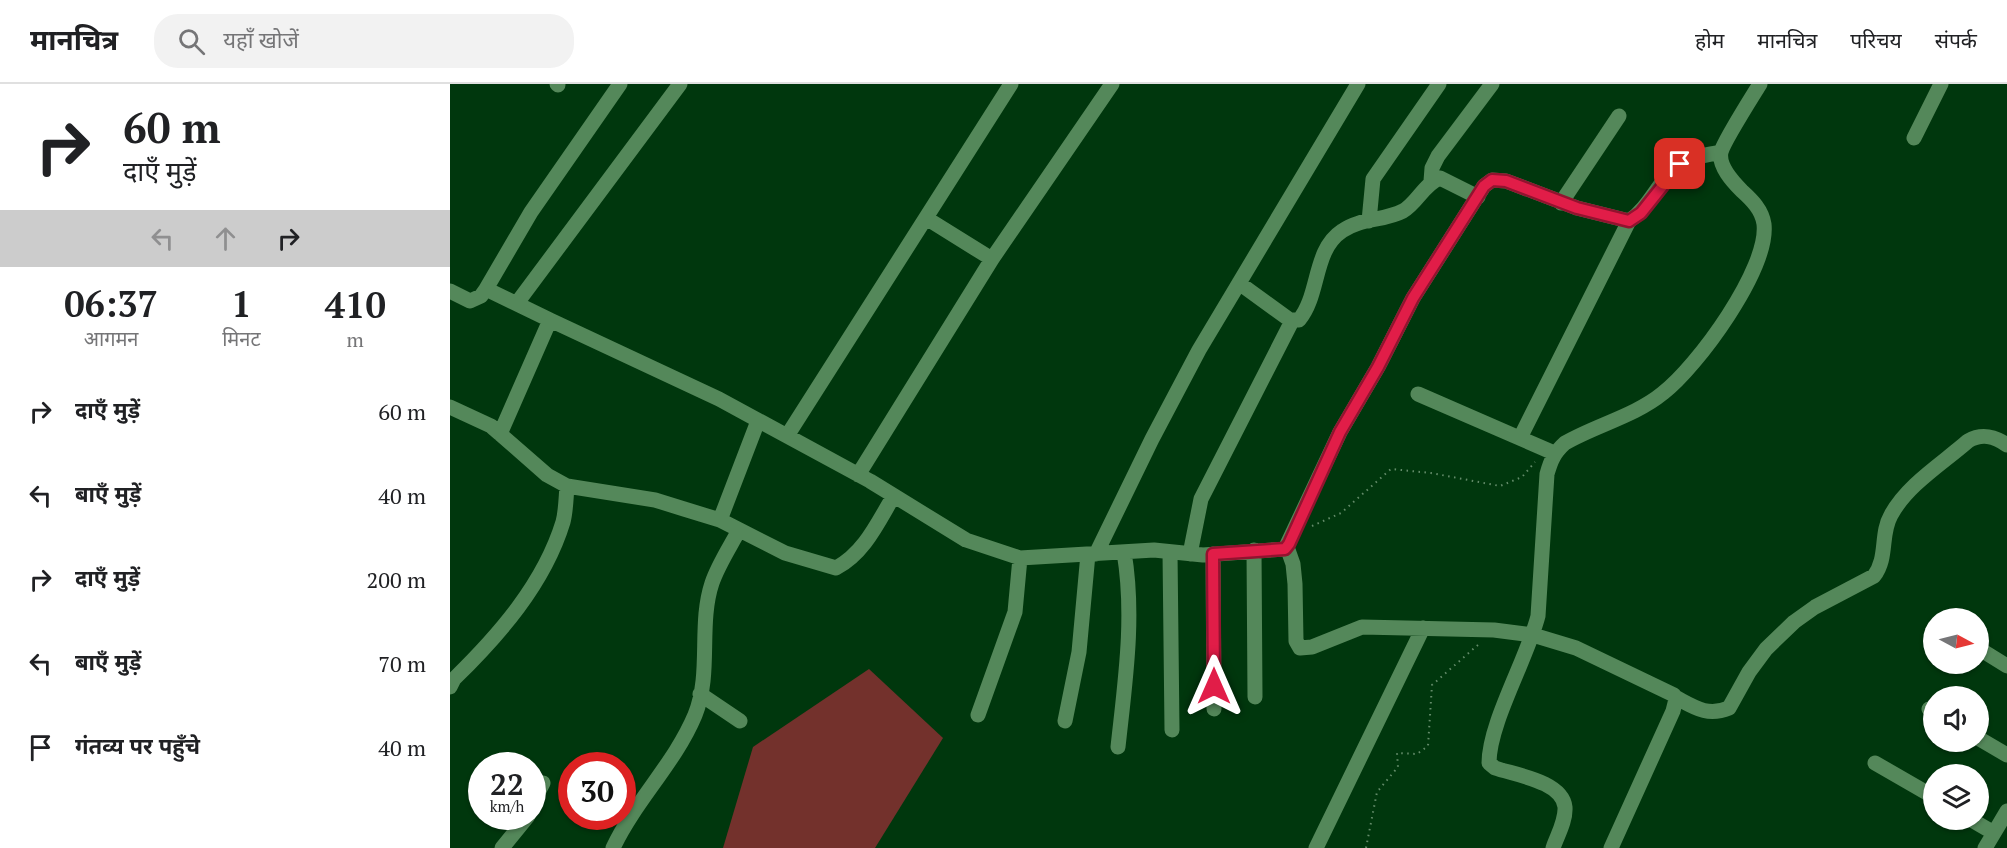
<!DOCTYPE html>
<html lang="hi">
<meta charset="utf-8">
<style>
body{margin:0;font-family:"PT Serif","Noto Sans Devanagari",serif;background:#f2f2f2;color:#202124;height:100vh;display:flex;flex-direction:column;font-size:22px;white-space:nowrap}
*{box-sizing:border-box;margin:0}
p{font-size:20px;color:#757577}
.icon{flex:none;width:33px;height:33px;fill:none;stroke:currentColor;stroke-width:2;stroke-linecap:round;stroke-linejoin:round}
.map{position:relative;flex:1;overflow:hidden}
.sheet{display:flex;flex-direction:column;background:#fff;width:450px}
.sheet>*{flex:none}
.guide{background:#fff;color:#202124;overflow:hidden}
.needle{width:39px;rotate:97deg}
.controls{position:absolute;left:1473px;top:524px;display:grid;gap:12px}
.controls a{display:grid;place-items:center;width:66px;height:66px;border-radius:50%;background:#fff;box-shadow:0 2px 4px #0004;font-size:30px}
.speed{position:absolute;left:18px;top:668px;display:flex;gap:12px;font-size:30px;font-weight:700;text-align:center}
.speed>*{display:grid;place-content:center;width:78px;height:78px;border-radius:50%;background:#fff;box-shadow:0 2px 4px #0004;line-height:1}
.speed small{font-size:15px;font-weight:400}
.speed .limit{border:9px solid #d22;background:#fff;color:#111}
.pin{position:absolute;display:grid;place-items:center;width:51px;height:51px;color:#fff;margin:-26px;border-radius:12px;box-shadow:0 3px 9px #0006}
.me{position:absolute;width:66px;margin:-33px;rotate:0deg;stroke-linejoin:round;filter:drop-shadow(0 0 4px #0008)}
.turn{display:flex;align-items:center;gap:21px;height:126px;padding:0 24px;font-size:27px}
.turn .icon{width:78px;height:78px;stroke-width:2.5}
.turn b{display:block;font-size:42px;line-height:51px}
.lanes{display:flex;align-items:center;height:57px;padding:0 24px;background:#0003;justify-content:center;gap:30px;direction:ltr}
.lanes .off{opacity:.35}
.eta{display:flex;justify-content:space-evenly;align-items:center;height:102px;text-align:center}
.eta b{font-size:36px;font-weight:600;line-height:42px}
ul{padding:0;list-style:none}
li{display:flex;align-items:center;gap:18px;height:84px;padding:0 24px}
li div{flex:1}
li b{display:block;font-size:22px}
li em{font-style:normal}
header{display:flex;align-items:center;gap:36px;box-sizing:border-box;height:84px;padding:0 30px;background:#fff;border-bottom:2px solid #e0e0e0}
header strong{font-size:28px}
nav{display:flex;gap:33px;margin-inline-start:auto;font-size:21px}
.search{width:420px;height:54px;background:#f2f2f2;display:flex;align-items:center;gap:15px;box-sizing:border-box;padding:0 21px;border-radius:24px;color:#757577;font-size:22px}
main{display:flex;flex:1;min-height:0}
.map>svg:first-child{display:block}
.green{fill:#73312c}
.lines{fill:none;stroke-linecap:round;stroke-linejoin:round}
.path{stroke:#638c6a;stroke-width:2;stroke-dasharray:1.5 4.5;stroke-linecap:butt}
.minor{stroke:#54885a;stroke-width:15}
.route-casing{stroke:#92132f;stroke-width:15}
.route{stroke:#e11d48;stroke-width:10}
</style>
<header>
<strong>मानचित्र</strong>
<div class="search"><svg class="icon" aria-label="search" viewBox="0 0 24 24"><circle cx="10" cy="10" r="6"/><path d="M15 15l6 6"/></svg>यहाँ खोजें</div>
<nav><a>होम</a><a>मानचित्र</a><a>परिचय</a><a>संपर्क</a></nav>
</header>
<main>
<section class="sheet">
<div class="guide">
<div class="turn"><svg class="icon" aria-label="right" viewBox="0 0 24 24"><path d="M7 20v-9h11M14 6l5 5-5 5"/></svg><div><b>60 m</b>दाएँ मुड़ें</div></div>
<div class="lanes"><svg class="icon off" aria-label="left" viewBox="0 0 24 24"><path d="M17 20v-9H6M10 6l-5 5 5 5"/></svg><svg class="icon off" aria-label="ahead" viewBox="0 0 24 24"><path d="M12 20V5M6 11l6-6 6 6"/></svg><svg class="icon" aria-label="right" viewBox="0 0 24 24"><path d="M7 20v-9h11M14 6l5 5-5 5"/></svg></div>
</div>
<div class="eta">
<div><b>06:37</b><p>आगमन</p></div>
<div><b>1</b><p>मिनट</p></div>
<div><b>410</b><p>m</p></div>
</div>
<ul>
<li><svg class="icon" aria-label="right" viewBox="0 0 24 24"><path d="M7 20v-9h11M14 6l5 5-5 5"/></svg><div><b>दाएँ मुड़ें</b></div><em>60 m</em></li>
<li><svg class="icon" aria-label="left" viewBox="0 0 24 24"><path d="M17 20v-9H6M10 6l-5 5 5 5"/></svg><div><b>बाएँ मुड़ें</b></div><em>40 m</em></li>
<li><svg class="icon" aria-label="right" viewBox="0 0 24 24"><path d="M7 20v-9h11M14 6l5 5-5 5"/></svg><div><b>दाएँ मुड़ें</b></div><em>200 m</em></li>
<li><svg class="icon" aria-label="left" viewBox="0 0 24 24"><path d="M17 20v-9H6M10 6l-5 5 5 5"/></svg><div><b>बाएँ मुड़ें</b></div><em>70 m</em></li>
<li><svg class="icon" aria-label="arrive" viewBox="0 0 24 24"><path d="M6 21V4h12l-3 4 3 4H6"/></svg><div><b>गंतव्य पर पहुँचे</b></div><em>40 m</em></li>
</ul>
</section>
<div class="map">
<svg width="1557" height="764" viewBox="0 0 1557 764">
<rect width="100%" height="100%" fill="#00370d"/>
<path class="green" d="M419 585 493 654 425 764H273L303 663Z"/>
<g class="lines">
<path class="path" d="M862 442 891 429 941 385 981 389 1050 402 1072 393 1085 378
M916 764 927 708 948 683 947 669 967 670 978 662 982 601 1029 560"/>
<path class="minor" d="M107 0 108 1
M1464 54 1491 0
M981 97 982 84 988 72 1042 0
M1111 119 1169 32
M476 134 542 175
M919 137 923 95 989 0
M789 199 840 236H849C870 211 863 166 892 147 910 134 934 137 953 127 967 119 974 100 990 94L1028 113
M36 205 81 128 170 0
M0 207 20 217 31 212 36 205 100 236
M67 219 230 0
M968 310 1104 369
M0 323 41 342 97 391 117 402 205 416 234 425 270 436 335 469 386 484C414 469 427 440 443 413
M50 350 100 236 269 315 420 397 516 456 570 474 704 466 753 471 835 465 890 348 928 283 963 214 1034 102 1042 96 1056 97 1127 124 1179 137C1201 122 1209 95 1230 80 1242 72 1258 71 1271 68
M337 352 561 0
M1070 354 1179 137
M408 391 542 175 662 0
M270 436 308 337
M837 463 843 480 845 500 846 557 850 564 862 563 912 543 1044 546 1083 551 1126 564 1224 611 1226 615 1223 627 1161 764
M804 466 805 613
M720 468 722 646
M646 470 702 355 749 266 908 0
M740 470 751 415 842 237
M763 470 764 625
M1528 564 1557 582
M0 603 4 595C49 551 94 500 113 438 116 427 116 413 117 402
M250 610 290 637
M1225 613C1244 623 1257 633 1279 624L1299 588 1316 565 1344 538 1365 523 1424 492C1438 474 1430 450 1441 431 1457 401 1493 379 1518 357 1532 349 1544 352 1557 361
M1479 625 1484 627
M528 631 565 528 570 474
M615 637 629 568 638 470
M1528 654 1557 671
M668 663C675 598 685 533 674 468
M1425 679 1484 713
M82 720 93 699
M1520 735 1544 749 1535 764
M1544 749 1557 727
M52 764 78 732
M163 764C185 717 225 679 245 631 262 589 248 541 262 499 268 481 280 463 289 446
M866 764 973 544
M1103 764C1107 752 1116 737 1115 723 1112 697 1065 691 1045 684L1039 679C1039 639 1077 575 1088 532L1097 390C1101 376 1104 369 1115 359 1146 341 1185 332 1213 309 1247 283 1319 185 1314 140 1312 126 1302 116 1292 107 1283 98 1268 82 1271 68 1274 57 1302 13 1310 0"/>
</g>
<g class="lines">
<defs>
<path id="route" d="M764 602 763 470 835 465 839 460 890 348 928 283 963 214 1034 102 1042 96 1056 97 1127 124 1179 137 1191 129 1230 80"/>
</defs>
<use href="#route" class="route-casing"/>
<use href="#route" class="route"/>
</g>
</svg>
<div class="controls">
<a><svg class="needle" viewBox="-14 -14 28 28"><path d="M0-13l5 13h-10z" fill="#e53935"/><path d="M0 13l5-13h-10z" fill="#757577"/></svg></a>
<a><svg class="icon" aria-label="sound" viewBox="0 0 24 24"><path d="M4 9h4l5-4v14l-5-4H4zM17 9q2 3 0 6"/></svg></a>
<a><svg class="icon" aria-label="layers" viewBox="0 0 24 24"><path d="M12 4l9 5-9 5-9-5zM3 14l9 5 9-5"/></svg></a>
</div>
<div class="speed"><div>22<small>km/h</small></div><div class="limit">30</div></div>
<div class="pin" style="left:1230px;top:80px;background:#d93025"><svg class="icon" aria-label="arrive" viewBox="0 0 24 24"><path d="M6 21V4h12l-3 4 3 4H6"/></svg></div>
<svg class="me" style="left:764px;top:602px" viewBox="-20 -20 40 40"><path d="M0-17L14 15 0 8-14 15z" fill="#e11d48" stroke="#fff" stroke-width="4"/></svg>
</div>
</main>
